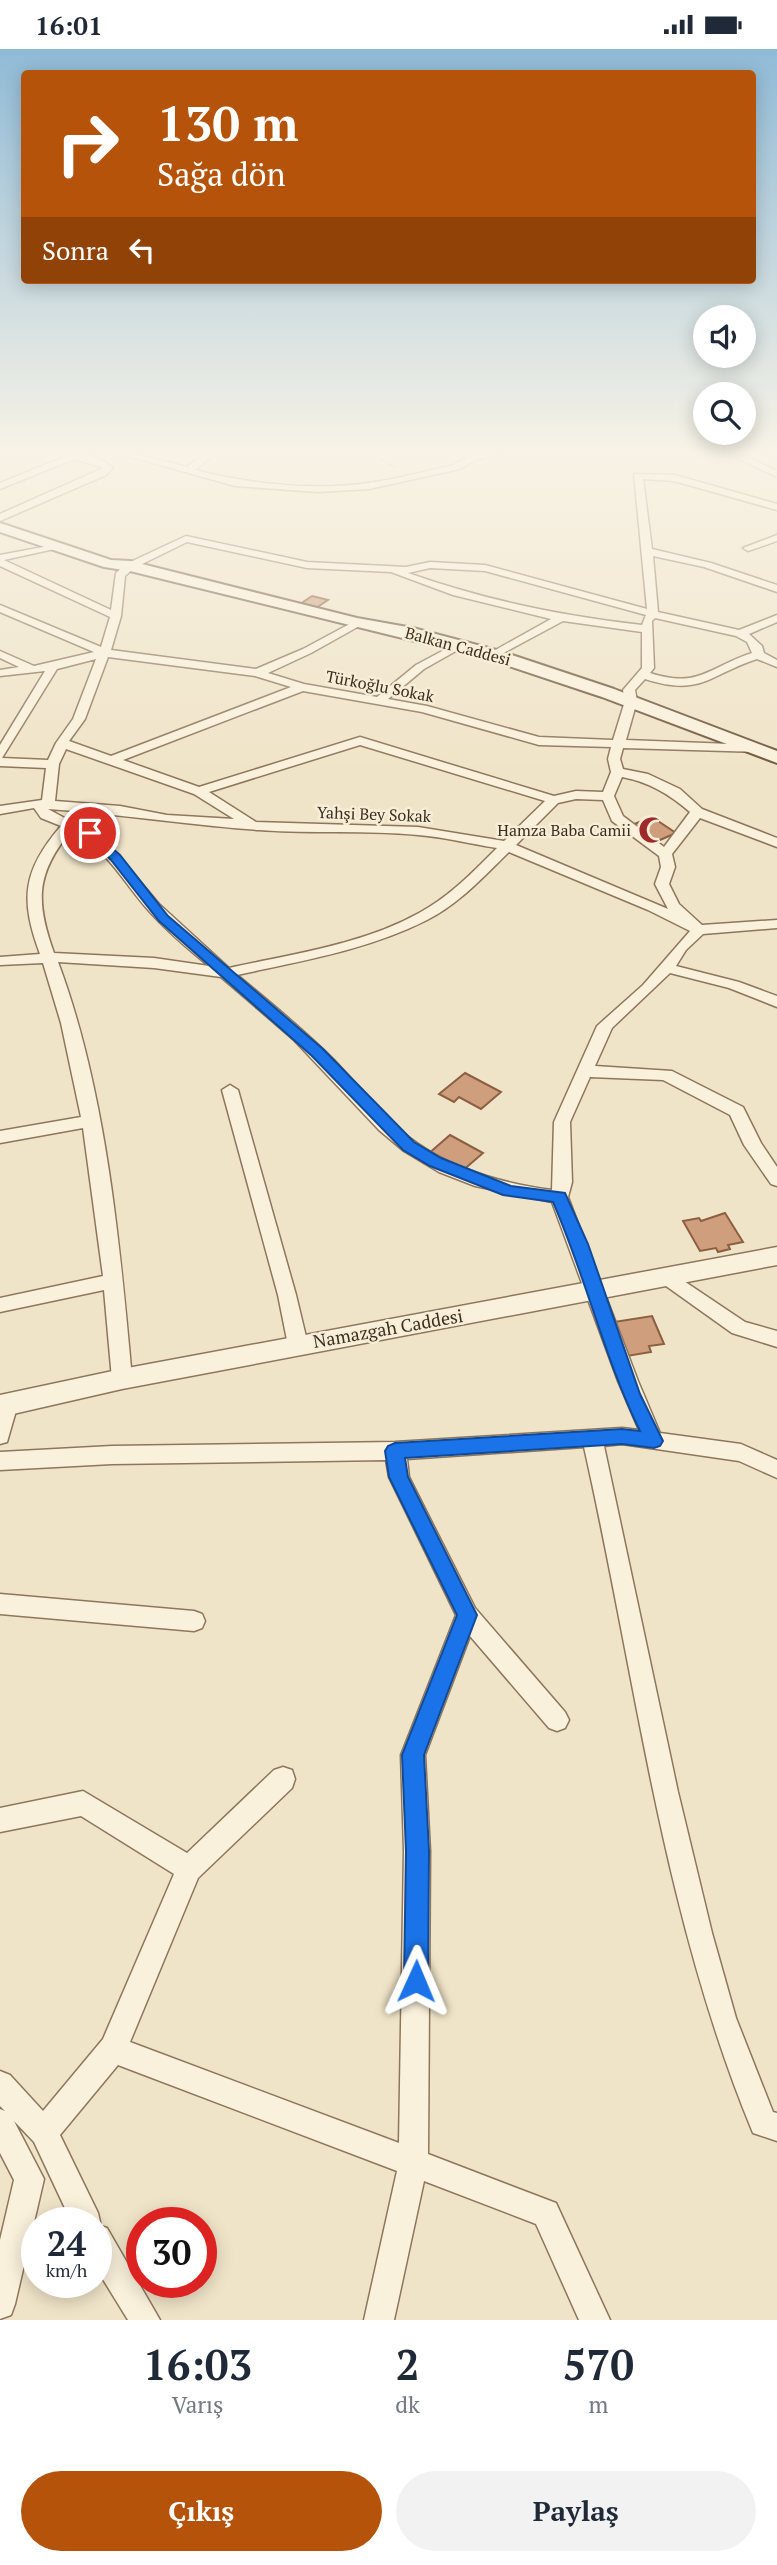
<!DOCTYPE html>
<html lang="tr">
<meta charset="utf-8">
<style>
body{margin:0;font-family:"PT Serif",serif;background:#f2f2f3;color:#1f2937;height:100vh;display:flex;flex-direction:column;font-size:26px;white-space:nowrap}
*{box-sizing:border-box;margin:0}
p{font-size:23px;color:#747a83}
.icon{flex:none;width:38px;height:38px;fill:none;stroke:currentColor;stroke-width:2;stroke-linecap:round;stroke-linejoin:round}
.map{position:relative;height:2271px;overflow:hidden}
.drawer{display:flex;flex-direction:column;background:#fff;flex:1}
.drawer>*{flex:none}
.guide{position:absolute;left:21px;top:21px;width:735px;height:214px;border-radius:7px;box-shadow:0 4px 18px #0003;background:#b45309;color:#fff;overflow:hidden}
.controls{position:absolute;left:693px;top:256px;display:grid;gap:14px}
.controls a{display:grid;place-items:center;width:63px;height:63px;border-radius:50%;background:#fff;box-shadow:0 4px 18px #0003;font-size:35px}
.speed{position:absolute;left:21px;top:2158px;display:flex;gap:14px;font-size:35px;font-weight:700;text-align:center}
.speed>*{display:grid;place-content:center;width:91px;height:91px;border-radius:50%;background:#fff;box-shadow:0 4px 18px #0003;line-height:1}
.speed small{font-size:18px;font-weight:400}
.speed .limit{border:10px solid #d22;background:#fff;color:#111}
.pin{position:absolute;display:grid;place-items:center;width:60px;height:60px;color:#fff;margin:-30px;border:4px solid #fff;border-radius:50%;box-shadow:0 2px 7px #0007}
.me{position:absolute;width:77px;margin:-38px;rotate:1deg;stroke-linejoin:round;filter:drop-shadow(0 0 5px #0008)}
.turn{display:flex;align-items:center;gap:24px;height:147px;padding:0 21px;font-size:32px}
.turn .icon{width:91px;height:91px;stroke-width:2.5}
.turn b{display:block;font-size:49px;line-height:60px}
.then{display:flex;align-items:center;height:66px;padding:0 21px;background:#0003;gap:14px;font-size:26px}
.eta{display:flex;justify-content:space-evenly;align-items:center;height:119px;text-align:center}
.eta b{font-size:42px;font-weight:700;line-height:49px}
.action{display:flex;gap:14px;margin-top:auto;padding:14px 21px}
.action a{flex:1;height:80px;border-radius:42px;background:#b45309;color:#fff;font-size:28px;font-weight:700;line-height:80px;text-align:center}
.action a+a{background:#f2f2f3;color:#1f2937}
.status{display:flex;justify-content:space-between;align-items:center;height:49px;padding:0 35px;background:#fff;direction:ltr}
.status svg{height:19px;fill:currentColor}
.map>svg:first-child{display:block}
.building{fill:#cf9f7d;stroke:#8d5f41;stroke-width:2}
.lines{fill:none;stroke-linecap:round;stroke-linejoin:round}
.minor-casing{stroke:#8d765c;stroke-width:3}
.tertiary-casing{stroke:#8d765c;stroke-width:3}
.secondary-casing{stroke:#6f573f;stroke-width:4}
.path{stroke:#8d765c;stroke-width:2;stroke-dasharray:2.5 2;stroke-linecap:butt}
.minor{fill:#faf1dc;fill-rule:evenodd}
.tertiary{fill:#faf1dc;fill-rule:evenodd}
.secondary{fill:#faf1dc;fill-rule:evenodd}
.route{fill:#1a73e8;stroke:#114b97;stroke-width:2}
.labels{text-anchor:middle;stroke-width:5;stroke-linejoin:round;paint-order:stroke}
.far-street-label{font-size:16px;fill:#3d2e20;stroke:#f7eed8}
.far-poi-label{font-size:16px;fill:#3d2e20;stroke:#f7eed8;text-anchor:end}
.street-label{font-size:18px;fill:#3d2e20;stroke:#f7eed8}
</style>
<div class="status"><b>16:01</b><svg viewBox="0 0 49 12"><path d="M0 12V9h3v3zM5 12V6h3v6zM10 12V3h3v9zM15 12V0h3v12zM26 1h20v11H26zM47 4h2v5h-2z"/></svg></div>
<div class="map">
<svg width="777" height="2271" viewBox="0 0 777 2271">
<rect width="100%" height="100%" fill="#f0e4c8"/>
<path class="building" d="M312 547 328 551 313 561 297 557Z
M652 768 676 784 653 794 629 777Z
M465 1024 501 1043 481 1060 459 1048 454 1053 439 1045Z
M450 1086 483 1104 461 1123 428 1105Z
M725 1164 743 1193 728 1196 730 1200 718 1203 716 1199 700 1202 683 1172 699 1169 701 1172Z
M652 1267 664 1295 649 1297 651 1303 627 1307 614 1273Z"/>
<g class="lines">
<defs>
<path id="minor" d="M0 402H13L0 408Z
M48 402C67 402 99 405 113 419L106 426 0 472V465L103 419 74 410 0 440V434L64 408Z
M110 402H124L187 418 208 402H218L195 421C251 435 312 442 369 434 397 430 426 422 454 416L466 409 455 402H466L474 406 509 402 476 411 460 420 369 440 318 443 235 437Z
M755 402H768L750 409 777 422V428L737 409Z
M634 425 675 426 777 455V461L674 432 643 430 652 500 711 514 777 536V543L704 518 653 507 658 563 739 581 777 566V573L749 585 762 597 764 604 777 611V618L757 610C708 626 701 648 645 630L635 641 637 652 626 691 757 696 763 700 761 703 623 699 620 710 623 720 648 725 680 740 702 760 777 789V798L700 769 672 805 675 818 669 835 679 855 702 876 777 871V879L703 885 686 901 676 917 739 933 777 947V958L729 939 670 924 612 979 595 1017 672 1022 743 1058 761 1094 777 1118V1137L771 1135 744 1096 730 1066 663 1031 590 1028 570 1073 572 1133 568 1148 638 1332 660 1384 741 1395 777 1411V1429L739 1412 622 1395 604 1397 678 1743 712 1884 736 1969 773 2063 777 2064V2092L753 2084C662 1865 636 1628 584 1398L407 1410 409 1428 475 1559 565 1663 569 1671 565 1679 557 1682 549 1679 470 1587 425 1706 430 1802 428 2105 556 2154 610 2271H579L536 2175 424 2132 394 2271H364L397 2122 118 2016 60 2086 98 2164 101 2177 107 2179 160 2271H128L96 2219V2174H72L34 2093 14 2072 44 2130 15 2255 11 2266 0 2270V2191L14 2131 0 2104V2060L5 2062 0 2057V2022L10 2026 43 2062 103 1990 174 1825 81 1767 0 1783V1759L83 1742 187 1804 274 1721 283 1718 292 1721 295 1730 292 1739 198 1829 130 1993 399 2094 404 1802 401 1706 456 1566 389 1428 386 1411 112 1415 0 1421V1403L112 1397 395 1393 622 1379 639 1381 618 1332 552 1153 475 1137 439 1123 404 1102 379 1081 293 990 221 928 154 919 58 913C106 1041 120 1195 132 1330L129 1336 122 1338 115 1336 112 1330 104 1241 0 1263V1249L103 1227 83 1079 0 1094V1082L81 1068 61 974 43 914 0 916V908L40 905C20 851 22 822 61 777L41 769 34 759 0 765V757L42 751 46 719 0 717V696L45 622 0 627V621L19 618 0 609V602L34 617 94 603 0 563V556L101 598 110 568 0 517V506L59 495V499L4 511 111 561 116 524 126 515 186 487 307 513 406 518 430 513 485 516 647 560ZM187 493 307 519 391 523 453 546 551 570 490 604 488 606 494 609 563 572 642 583V619L623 641 625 652 613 691 539 688 427 657 388 650 424 620 463 598V594L459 593 416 616 377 648 304 635 268 624 311 604 361 576V572L357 571 303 600 256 620 111 601 121 567 125 527 134 519ZM430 519 485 522 646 566 642 576C562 567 484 551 408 524ZM655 569 736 587 747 593 752 604C709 618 699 640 650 624L654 619 652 572ZM108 608 255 627 291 638 111 707 69 692 85 670ZM96 610 73 670 56 694 48 711 2 709 57 620ZM303 642 422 663 539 696 611 698 608 710 611 723 603 743 576 742 554 747 360 688 199 738 123 711ZM360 696 545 752 504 792 418 778 256 773 209 743ZM66 700 194 745 234 770 167 766 120 757 55 752 59 715ZM622 728C649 733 669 745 690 763L664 798 623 767 614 747ZM576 750 603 751 612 772 659 807 661 818 655 835 668 860 516 796 558 754ZM48 760C119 765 188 776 259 781 312 785 366 781 418 786 444 788 471 795 497 799 473 823 449 848 419 864 361 896 292 905 229 919L159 855 105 791ZM71 782C107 799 123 833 149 862 167 882 188 900 209 917L154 909 54 904C36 854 35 825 71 782ZM509 803 648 861 690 882 643 936 597 977 554 1073 552 1141C493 1133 437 1116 392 1074 371 1054 354 1032 334 1011 304 981 270 953 237 926 301 912 368 901 427 871 459 855 484 827 509 803Z
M777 486V492L748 502 743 499Z
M230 1036 238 1041 296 1246 308 1296 305 1301 298 1304 291 1301 288 1296 278 1246 222 1041Z
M666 1220 745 1273 777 1282V1298L732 1284 659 1232 657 1227 659 1222Z
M8 1347 15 1349 18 1355 7 1393 0 1395V1351Z
M0 1545 194 1562 202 1565 205 1572 202 1579 194 1582 0 1565Z"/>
<path id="tertiary" d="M777 1198V1216L122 1340 0 1368V1346L122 1320Z"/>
<path id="secondary" d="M0 474 111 511 130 512 357 569 413 579 500 602 614 640 777 702V714L602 648 488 610 130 522 104 518 0 483Z"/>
</defs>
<use href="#minor" class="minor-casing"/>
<use href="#tertiary" class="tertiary-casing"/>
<use href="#secondary" class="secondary-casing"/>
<path class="path" d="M366 402 395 418"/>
<use href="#minor" class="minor"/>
<use href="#tertiary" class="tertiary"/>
<use href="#secondary" class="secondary"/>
</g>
<linearGradient id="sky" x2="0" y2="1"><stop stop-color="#8fbad6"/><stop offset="0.56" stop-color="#f8f3e6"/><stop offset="1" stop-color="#f8f3e6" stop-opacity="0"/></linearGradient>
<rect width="777" height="720" fill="url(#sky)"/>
<path class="route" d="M90 780 120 806 168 867 323 1000 414 1093 441 1109 511 1137 565 1144 588 1195 640 1345 663 1392 660 1397 654 1399 622 1395 405 1409 408 1428 477 1566 424 1706 429 1802 428 1932 424 1941 416 1944 407 1941 404 1932 406 1802 402 1706 457 1566 389 1428 385 1402 388 1397 395 1394 622 1380 640 1382C604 1309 586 1228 553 1153L503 1146 430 1117 403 1101 312 1007 159 872 111 811 85 786 83 784Z"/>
<defs>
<symbol id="mosque-bare" viewBox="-9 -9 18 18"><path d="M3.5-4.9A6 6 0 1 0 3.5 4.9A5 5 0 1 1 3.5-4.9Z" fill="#9e2a2b" stroke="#f7eed8" stroke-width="2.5" paint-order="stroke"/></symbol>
</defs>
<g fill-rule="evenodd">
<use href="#mosque-bare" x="633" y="762" width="38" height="38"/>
</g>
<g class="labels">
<g class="far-street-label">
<text transform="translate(458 597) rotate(15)" y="6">Balkan Caddesi</text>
<text transform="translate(380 637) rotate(11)" y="6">Türkoğlu Sokak</text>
<text transform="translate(374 765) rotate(2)" y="6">Yahşi Bey Sokak</text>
</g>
<g class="far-poi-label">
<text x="631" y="787">Hamza Baba Camii</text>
</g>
<g class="street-label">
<text transform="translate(388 1280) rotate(-10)" y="6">Namazgah Caddesi</text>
</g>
</g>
</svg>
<div class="controls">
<a><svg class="icon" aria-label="sound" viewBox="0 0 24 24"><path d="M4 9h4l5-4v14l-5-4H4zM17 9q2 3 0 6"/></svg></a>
<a><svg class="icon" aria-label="search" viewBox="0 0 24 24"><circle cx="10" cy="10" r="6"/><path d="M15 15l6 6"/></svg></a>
</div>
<div class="speed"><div>24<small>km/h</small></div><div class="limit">30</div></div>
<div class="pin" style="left:90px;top:784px;background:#d93025"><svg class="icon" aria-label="arrive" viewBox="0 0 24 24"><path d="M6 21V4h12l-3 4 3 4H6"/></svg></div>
<svg class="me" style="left:416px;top:1932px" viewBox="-20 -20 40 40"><path d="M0-17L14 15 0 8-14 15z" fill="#1a73e8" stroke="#fff" stroke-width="4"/></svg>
<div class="guide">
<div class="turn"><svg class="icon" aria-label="right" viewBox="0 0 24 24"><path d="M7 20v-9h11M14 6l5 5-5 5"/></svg><div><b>130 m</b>Sağa dön</div></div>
<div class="then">Sonra<svg class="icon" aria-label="left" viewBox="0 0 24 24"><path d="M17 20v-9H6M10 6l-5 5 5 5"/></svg></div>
</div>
</div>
<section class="drawer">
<div class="eta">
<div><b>16:03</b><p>Varış</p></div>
<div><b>2</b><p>dk</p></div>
<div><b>570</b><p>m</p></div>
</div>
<div class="action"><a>Çıkış</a><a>Paylaş</a></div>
</section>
